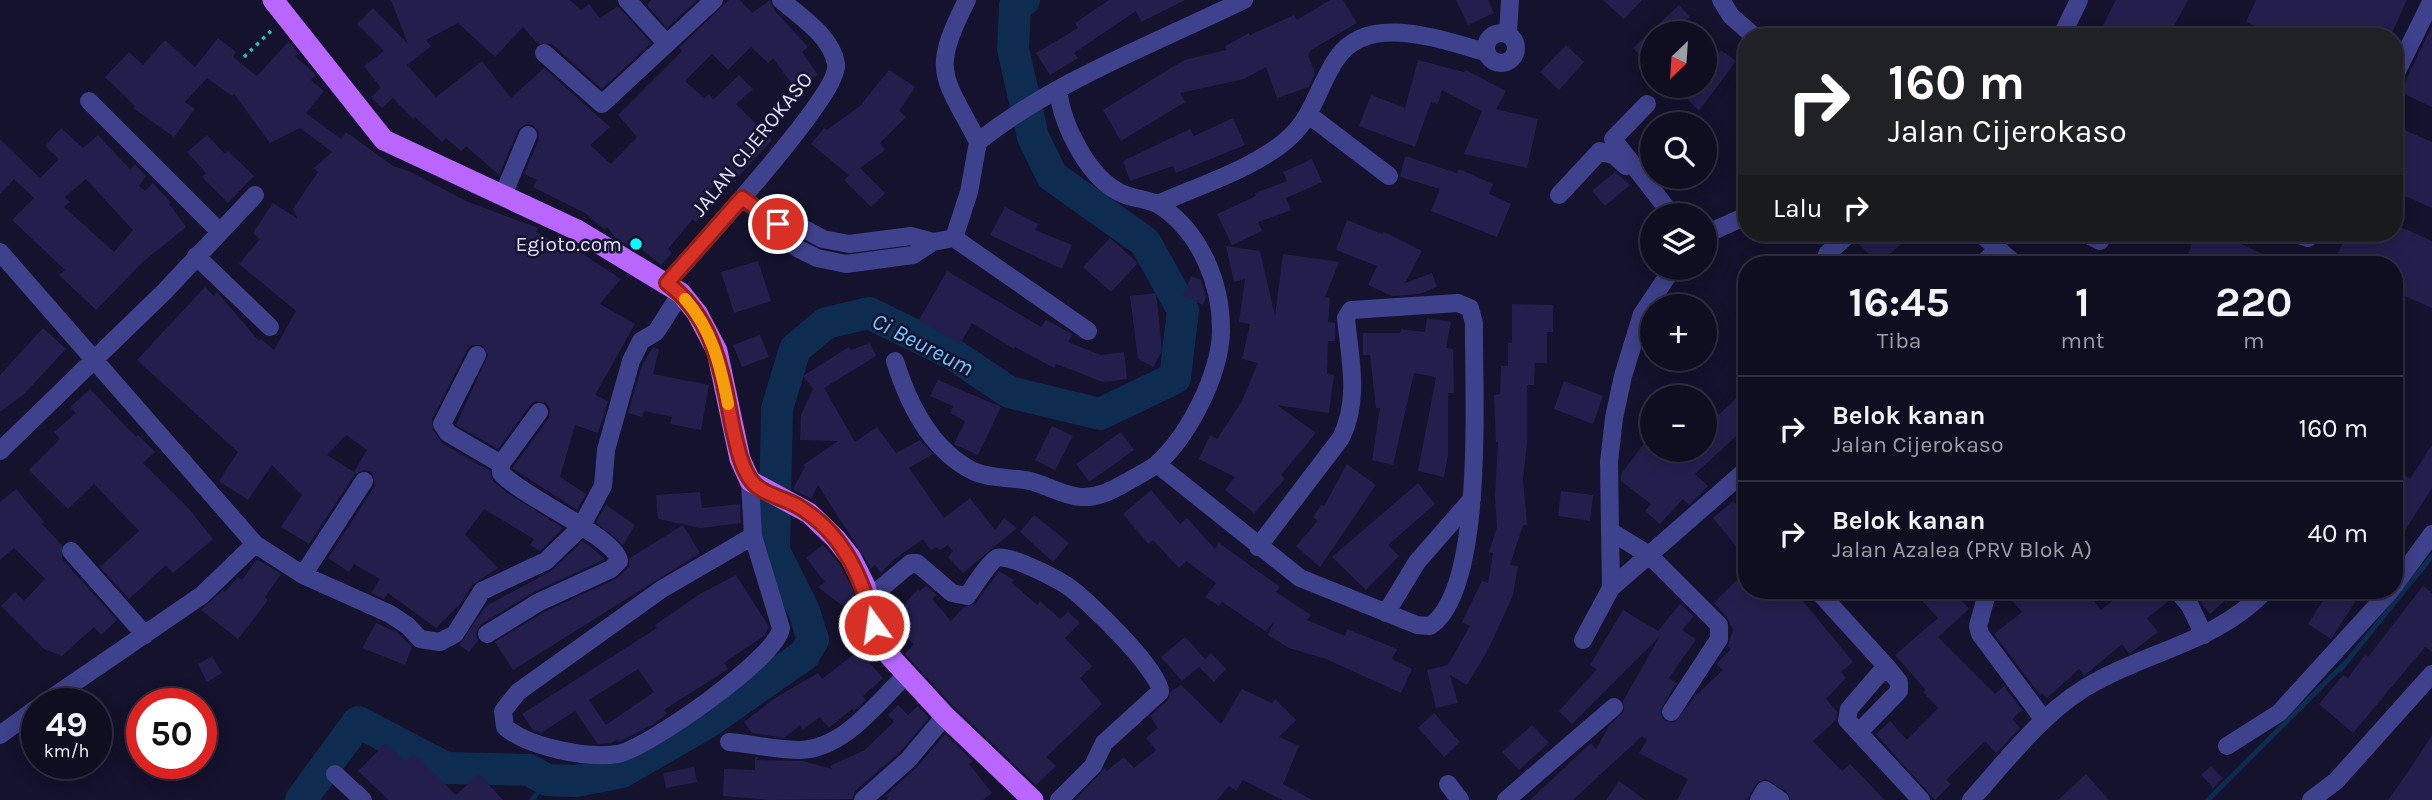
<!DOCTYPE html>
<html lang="id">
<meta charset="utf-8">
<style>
body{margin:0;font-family:Karla,sans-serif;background:#1d1c2e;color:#f1f3f6;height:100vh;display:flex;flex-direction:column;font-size:26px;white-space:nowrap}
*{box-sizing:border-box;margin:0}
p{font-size:23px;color:#9b9ca5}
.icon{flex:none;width:38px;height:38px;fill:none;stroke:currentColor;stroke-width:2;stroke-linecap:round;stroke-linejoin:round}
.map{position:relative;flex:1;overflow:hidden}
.panel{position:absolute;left:1738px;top:256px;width:665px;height:343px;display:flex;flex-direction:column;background:#0f0e21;border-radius:28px;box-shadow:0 4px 18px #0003,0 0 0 2px #2f2e3f}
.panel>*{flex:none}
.banner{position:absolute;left:1738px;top:28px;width:665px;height:214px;border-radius:28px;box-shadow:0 4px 18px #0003,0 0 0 2px #2f2e3f;background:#202124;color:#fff;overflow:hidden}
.needle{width:46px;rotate:205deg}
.controls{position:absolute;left:1640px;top:21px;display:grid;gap:14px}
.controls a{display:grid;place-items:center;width:77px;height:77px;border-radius:50%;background:#0f0e21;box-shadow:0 4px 18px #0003,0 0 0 2px #2f2e3f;font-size:35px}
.speed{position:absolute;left:21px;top:688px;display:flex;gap:14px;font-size:35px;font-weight:700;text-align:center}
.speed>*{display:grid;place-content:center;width:91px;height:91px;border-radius:50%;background:#0f0e21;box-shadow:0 4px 18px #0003,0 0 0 2px #2f2e3f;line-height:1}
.speed small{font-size:18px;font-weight:400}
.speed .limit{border:10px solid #d22;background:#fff;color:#111}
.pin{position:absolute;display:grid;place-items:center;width:60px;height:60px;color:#fff;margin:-30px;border:4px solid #fff;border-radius:50%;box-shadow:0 2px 7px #0007}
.me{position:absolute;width:77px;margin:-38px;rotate:346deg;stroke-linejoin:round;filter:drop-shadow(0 0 5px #0008)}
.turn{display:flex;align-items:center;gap:24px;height:147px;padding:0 35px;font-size:32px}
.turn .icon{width:91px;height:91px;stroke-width:2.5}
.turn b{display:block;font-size:49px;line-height:60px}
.then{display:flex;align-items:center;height:66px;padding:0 35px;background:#0003;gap:14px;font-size:26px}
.eta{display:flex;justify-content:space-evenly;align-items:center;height:119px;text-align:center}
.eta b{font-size:42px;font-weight:700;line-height:49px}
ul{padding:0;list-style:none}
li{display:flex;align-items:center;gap:21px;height:105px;padding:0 35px;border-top:2px solid #2f2e3f}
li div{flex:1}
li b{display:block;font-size:26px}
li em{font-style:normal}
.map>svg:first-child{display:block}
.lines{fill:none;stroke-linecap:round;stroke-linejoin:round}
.stream{stroke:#0e2b50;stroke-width:5}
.river{stroke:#0e2b50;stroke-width:32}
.building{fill:#241e4d;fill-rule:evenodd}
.path{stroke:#32beaa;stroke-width:3.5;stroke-dasharray:3.5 5;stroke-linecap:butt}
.minor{stroke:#3e418b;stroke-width:18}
.major{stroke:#b866fe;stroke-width:21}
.route-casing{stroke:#8d1f18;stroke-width:18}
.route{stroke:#d93025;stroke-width:12}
.slow{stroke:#f59e0b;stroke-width:12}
.poi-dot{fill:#0bf9fd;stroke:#14122c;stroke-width:2.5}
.labels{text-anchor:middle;stroke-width:5;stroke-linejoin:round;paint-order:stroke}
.street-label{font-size:21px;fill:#dfdeff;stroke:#14122c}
.poi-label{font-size:21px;fill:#dfdeff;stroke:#14122c;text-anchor:end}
.water-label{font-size:23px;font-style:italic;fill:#6dc7fe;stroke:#14122c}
</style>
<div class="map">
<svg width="2432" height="800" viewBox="0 0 2432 800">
<rect width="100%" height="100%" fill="#14122c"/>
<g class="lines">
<path class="stream" d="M532 800 547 780
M2208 800 2346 662 2340 670 2432 556"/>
<path class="river" d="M301 800 358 722 446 768 529 770 547 780 576 781 622 772 705 724 804 655 813 640 804 611 774 551 777 409 795 349 826 323 869 313 951 353 1009 392 1100 414 1175 378 1183 310 1145 242 1052 176 1033 137 1013 49 1015 6 1024 0"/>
</g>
<path class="building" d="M391 0H570L581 10 589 4 600 18 618 6 651 43 602 89 552 44H538L523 27 495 57 458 23 426 40 431 46 407 65 436 97 482 61 511 98 544 68 610 127 590 145 611 164 637 137 618 115 682 51 679 48 729 0H740L752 13 770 0 775 11 808 47 802 52 818 75 796 90 773 58 768 63 751 47 728 70 712 54 685 81 704 98 709 94 713 100 739 75 753 89 736 104 772 140 738 177 728 169 700 202 708 211 695 222 693 219 668 249 672 253 661 265 640 248 637 251 618 240 607 227 605 230 585 213 533 187 537 180 524 174 539 139V133L533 125 526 124 518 130 499 175 466 146 461 151 446 138 442 142 415 117 413 119 393 98 382 108 371 97 381 88 364 66 384 51 357 24 373 8 408 44Z
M651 0H697L667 28 647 5Z
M1109 0H1185L1141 22 1136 11 1074 53 1078 58 1050 75 1036 53 1078 28 1075 23Z
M1330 0H1343L1357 23 1311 50 1308 55 1315 73 1309 87 1277 98 1266 67 1244 79 1180 93 1185 102 1121 141 1103 110 1184 60 1227 50 1225 46 1249 33 1250 35 1294 15 1297 20Z
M1456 0H1488L1494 13 1468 25Z
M1603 0H1642L1624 19Z
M2116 0H2188L2168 37H2097Z
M2256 0H2407L2390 37H2279L2246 22Z
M1679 5 1690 17 1673 33H1652V53L1644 60 1633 48Z
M2432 26V107L2400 92Z
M218 38 236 52 233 57 257 76 289 41 298 53 295 56 316 75 311 80 324 91 306 113 341 139 346 132 393 166 409 171 466 201 538 228 536 232 564 247 566 243 621 279 600 304 635 324 595 395 608 401 598 433 575 425 560 477 586 494 577 510 512 468 549 418 550 408 545 402 535 401 530 405 498 449 456 425 488 355 481 345H471L467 350 432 419 433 430 442 443 490 471 493 481 506 492 563 528 540 551 530 545 534 539 484 509 465 535 498 568 473 584 461 603 436 628 388 593 384 599 371 593 380 579 354 564 349 572 328 558 374 487 375 481 371 472 364 470 355 474 309 544 281 527 302 495 272 465 248 500 219 481 238 452 137 360 205 287 214 296 217 292 259 341 261 339 274 350 296 311 239 264 260 239 253 233 273 203 298 219 293 209 318 172 314 168 332 152 300 128 270 143 234 94 232 96 207 78 185 102 195 109 174 137 133 108 135 106 105 77 129 52 143 65 165 40 195 67ZM346 435 367 450 354 472 327 455Z
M1566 45 1584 62 1559 90 1540 72Z
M1721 50 1736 61 1699 111 1675 86H1704V73Z
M1418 60 1464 72 1466 70 1506 91 1496 109 1538 119 1527 168 1464 154 1482 111 1442 90 1438 104 1431 102 1415 147 1359 126 1371 95 1405 108Z
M889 70 915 87 899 111 906 117 880 143 885 150 860 168 885 193 871 207 844 180 849 175 811 144 824 128 827 130 860 106Z
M1233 118 1245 145 1176 173 1173 166 1130 181 1123 161 1190 129 1194 136Z
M2398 127 2432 142V208L2394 191V136Z
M61 128 83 148 98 135 130 169 135 164 146 176 139 186 145 191 153 183 171 203 169 204 186 227 144 261 96 310 59 275 65 270 12 220 34 198 14 179 0 194V139L40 178 59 159 45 146ZM86 179 133 230 114 252 64 207 70 202 65 197Z
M207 135 225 154 228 151 254 176 228 203 202 177 206 173 187 152Z
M1405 156 1457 173 1459 169 1493 184 1489 194 1511 204 1497 237 1431 211 1440 189 1400 177Z
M1312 159 1322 182 1286 198 1291 210 1258 222 1262 231 1232 245 1217 214 1256 196 1255 193 1287 181 1283 172Z
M1615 172 1630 185 1605 206 1592 191Z
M1005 207 1038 224 1035 230 1072 245 1062 269 990 235Z
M1347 220 1382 234 1384 232 1422 251 1405 283 1432 273 1437 287 1419 294 1392 296 1368 285 1377 266 1336 250Z
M2394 224 2432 241V308L2394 291V264H2333L2347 233H2394Z
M1861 233H1913L1879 264 1857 242Z
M2196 233H2218L2284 264H2184Z
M1110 238 1138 263 1111 292 1083 267Z
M1226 246 1260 251 1275 316 1283 254 1339 262 1325 297 1330 298 1328 322 1335 323V341H1328L1327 374 1334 375 1329 413 1277 405 1316 433 1281 475 1285 479 1254 513 1225 490 1235 477 1199 459 1210 435 1217 439 1241 403 1258 363 1242 359 1250 324 1239 322 1245 279 1234 282Z
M758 261 771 301 734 313 721 272Z
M947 271 1041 327 1046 320 1072 334 1068 342 1101 355 1124 352 1127 379 1103 382 1056 364 1054 368 1015 347 1014 349 972 323 960 344 919 320Z
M1191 276 1201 280 1206 297 1203 305 1183 296Z
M1156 293 1162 351 1153 367 1138 359 1130 296Z
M1512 304 1553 305V332H1547V363H1535L1534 385H1527V443L1523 479 1527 525H1523L1510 565 1518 566 1513 595 1489 648 1467 685 1450 675 1458 703 1436 708 1427 670 1448 665 1470 626 1462 622 1482 581 1488 583 1493 553 1489 552 1497 527 1495 497 1498 442H1496L1494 395 1500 394 1501 366H1508V343H1512Z
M1427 318 1451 322 1446 348 1453 349 1454 393H1448V455L1444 477 1418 471 1436 377 1414 373 1393 465 1372 460 1380 408H1376L1370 355H1363V333H1400L1401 329 1425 332Z
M43 328 66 349 24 394 0 412V375Z
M760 335 769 357 742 367 733 345Z
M870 343 876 356 824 388 855 442 877 427 896 453 920 440 933 454 909 468 944 518 970 498 995 530 1004 518 1017 528 963 573 948 557 953 551 948 545 940 550 936 547 931 550 923 539 892 561 881 573 875 565 871 568 818 485 811 499 793 489 805 467 803 465 838 441 800 440 801 415 813 389 803 376 849 347 851 350Z
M653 347 659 349 653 374 709 385 701 430 670 424 672 417 644 411 642 417 628 413 642 365Z
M938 380 1001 407 978 455 954 444 965 421 950 413 953 406 930 396Z
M1564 381 1603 396 1593 424 1554 409Z
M90 389 136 437 138 435 155 452 143 463 189 509 213 539 173 573 166 565 129 599 100 567 139 531 94 484 68 509 29 470 60 439 54 432 76 413 70 407Z
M1739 396 1746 404V427L1695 474 1708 486 1689 505 1683 499 1660 524 1645 511 1651 504 1621 481V474L1652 433V450H1704V428Z
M1052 426 1073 436 1055 470 1035 460Z
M1121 432 1134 450 1089 482 1076 464Z
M2432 445V488L2394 548V495L2406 476 2410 479Z
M1347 464 1376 485 1320 567 1296 546 1318 521 1313 517 1321 505 1324 506Z
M1418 483 1435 504 1388 545 1399 556 1366 590 1332 557Z
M16 489 44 522 42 524 62 545V559L117 620 101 635 94 627 62 656 44 649 1 606 15 592 24 601 45 579 14 548 0 560V502Z
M1151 490 1180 524 1187 518 1215 549 1219 543 1280 587 1276 592 1311 615 1307 620 1345 636 1347 629 1397 649 1392 659 1412 669 1401 693 1326 659 1289 648 1268 635 1274 622 1265 631 1222 602 1219 606 1205 597 1216 583 1186 561 1179 568 1153 540 1148 544 1123 514Z
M1561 491 1593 495 1590 521 1558 516Z
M700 492 702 508 740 504 741 523 701 528 658 519 656 495Z
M1733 501 1746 517V559L1713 518Z
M606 505 635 525 623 545 596 522Z
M1034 515 1069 543 1053 562 1020 532Z
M683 525 700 553 513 670 495 642 544 612 616 579 628 568 630 558Z
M583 541 605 559 534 592 481 624 476 634 478 641 469 652 459 645 486 606 551 571Z
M823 545 840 565 853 590 857 611 853 614 818 587 825 582 806 558Z
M257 559 281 574 265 597 268 600 238 639 201 610 223 590 225 592 238 577 242 580Z
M999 571 1014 580 1012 583 1037 605 1040 601 1060 619 1068 612 1080 623 1065 638 1092 666 1080 678 1102 704 1046 757 1056 766 1036 785 954 707 905 654 914 644 889 621 918 589 920 591 926 586 937 595 932 599 951 621 964 607 976 603Z
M1746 571V590H1794L1853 662 1841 672 1846 678 1826 699 1837 712 1836 720 1813 741 1842 771 1850 764 1885 800H1791L1786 791 1765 779 1756 784 1747 800H1677L1688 779 1639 753 1647 740 1642 736 1573 800H1530L1591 743 1596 749 1609 726 1624 711 1623 701 1660 636 1572 724 1559 711 1597 669 1590 665 1623 610 1658 631 1680 604 1694 616 1682 630 1696 639 1669 678 1676 683 1660 711 1664 721 1675 722 1696 695 1723 670 1716 664 1731 649 1728 646 1733 630 1727 617 1714 603Z
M736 575 769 627 765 635 724 663 728 669 664 710 667 714 652 725 619 742 617 739 611 743 598 744 575 711 541 733 533 730 522 714 657 628 655 625 700 594ZM638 669 654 692 606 725 589 700Z
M2423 586 2432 593V652L2425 647 2353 733 2319 704 2343 675 2348 678 2365 655 2368 657Z
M1912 590H1952L1969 609 1938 637 1995 694 2004 686 2022 710 2012 719 2020 728 2003 746 1996 753 1985 741 1946 780 1951 784 1935 800 1876 734 1890 721 1907 740 1938 708 1923 692 1926 690 1895 655 1938 618Z
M2002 590H2085L2101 610 2126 590H2166L2170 600 2147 618 2158 632 2129 654 2122 644 2084 676 2079 669 2047 698 2042 693 2040 695 1994 634 2022 612Z
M2191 590H2237L2210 614Z
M2330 590H2350L2359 596 2331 639 2308 624Z
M376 623 397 632 412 647 405 665 362 648Z
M1185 637 1205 659 1211 653 1226 669 1214 682 1199 667 1182 681 1161 657Z
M863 647 872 660 869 662 883 678 863 696 866 700 854 711 852 709 829 728 820 717 803 729 800 725 784 738 752 733 744 722 775 698 818 673 822 679Z
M212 656 222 673 207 682 198 664Z
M1181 685 1221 724 1242 689 1272 703 1275 699 1296 720 1279 737 1299 746 1283 784 1312 800H1282L1243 780 1236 791 1229 786 1217 800H1075L1105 768 1107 771 1124 757 1134 768 1156 750 1146 738 1158 728 1150 716 1168 700 1171 691Z
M898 705 908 715 918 706 929 718 900 752 855 791 852 799 770 800 723 796 724 769 755 770V757H759L756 760 803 761 832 769 830 766 865 750 877 738 894 722 888 715Z
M1434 713 1460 742 1444 757 1418 728Z
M1532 725 1549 743 1519 770 1502 752Z
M945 734 973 761 969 764 992 793 983 800H886L889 796 884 797 917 767Z
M2432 735V800H2388L2410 769Z
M386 743 406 762 414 754 456 795 479 774 503 800H389L358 771Z
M2211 766 2223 778 2213 788 2201 775Z
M694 767 697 782 666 788 663 773Z
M2086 774 2109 800H2058Z
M1619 781 1645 800H1606Z"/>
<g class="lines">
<path class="path" d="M244 57 273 29"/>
<path class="minor" d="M627 0 666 43
M967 0C930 73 943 74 978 142
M1721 0 1731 16 1755 37
M1486 48a15 15 0 1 1 30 0a15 15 0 1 1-30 0Z
M1508 34 1510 0
M2061 37 2079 0
M544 53 602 104 714 0
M2394 77 2432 0
M89 101 219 231
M1647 104 1613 139 1672 215
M1309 115 1389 176
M503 195 528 135
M1559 195 1600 151 1615 156 1626 166
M742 198 777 224 788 241 799 249 817 258 846 264 913 255 933 242 954 238 969 192 978 142C1052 82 1158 42 1244 0
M1158 204C1198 186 1259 167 1291 136 1314 114 1319 84 1337 58 1369 11 1443 41 1486 52
M777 224 797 225 823 239 849 244 911 236 933 242
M1980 233 2015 264
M2084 233 2100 241
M2294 233 2308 238 2317 233
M1704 235 1746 216
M954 238 1088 331
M0 252 255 544 303 575 390 614 408 626 420 639 440 642 455 634 482 591 546 561 581 527 603 486 606 450 631 361 641 341 656 332 681 293
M1827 254 1850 233
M196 256 270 327
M1982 264 1998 249
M1673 268 1642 314 1623 376 1614 418 1609 462 1610 531 1649 555 1746 470
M667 283C693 253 841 94 836 64 832 37 801 17 781 0
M477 355 442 424 448 433 501 464
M895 361C908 403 931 450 973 471 990 479 1012 477 1030 481 1047 485 1064 496 1081 497 1097 498 1112 491 1125 483 1135 477 1148 471 1157 464 1189 435 1219 376 1221 333 1222 285 1201 232 1159 205 1149 199 1134 199 1123 194 1089 180 1062 125 1058 90
M0 451 165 291 255 195
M1157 464 1300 578 1417 625 1430 626C1486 589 1473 388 1474 323L1470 308 1458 303 1351 310 1346 318C1350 359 1360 400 1341 438L1258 547
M750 481 753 536 781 628C778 657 648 748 618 754 588 759 528 747 505 727L503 711 518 692 662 589 753 536
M71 551 145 635
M303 575 364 481
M2394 586 2432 534
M1611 588 1649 555 1719 625V639L1671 712
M1817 590 1886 666 1849 709 1847 720 1921 800
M1988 590 1978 626 1980 634 2044 720
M2177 590 2190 606 2204 635
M868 599 911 563H917L952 593 967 596C973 588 989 562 997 558 1007 553 1055 578 1066 585 1084 596 1162 672 1160 692L1104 743 1093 766 1059 800
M1386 613 1417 562 1472 499
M487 634 539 602 611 569 619 561C616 537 522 497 501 473V464L539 412
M1583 640 1611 588 1610 531
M43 704 202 595 255 544
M1859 732 1899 691V682L1886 666
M0 735 37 708
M729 742C752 744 777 750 800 750 844 749 877 703 906 675
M2227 746 2279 713 2391 590
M335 774 363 800
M1448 784 1460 800
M863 800 908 760 945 716
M1506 800 1614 707
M1759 800 1765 790 1780 800
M1971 800C2009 758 2047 706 2099 680 2157 649 2219 640 2266 590
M2311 800 2336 781 2432 674"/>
<path class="major" d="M273 0 384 140 577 230 681 293 697 313 717 351 740 459 750 481 809 513 836 539 851 558 865 586 874 625 886 652 945 716 1033 800"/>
</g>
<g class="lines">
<defs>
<path id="route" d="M778 224 742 198 667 283C715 318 722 374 733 429 737 445 740 464 750 479 759 493 781 497 796 505 842 531 862 576 874 625"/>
</defs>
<use href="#route" class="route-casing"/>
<use href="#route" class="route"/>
<path class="slow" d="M685 299C712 330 720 364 728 404"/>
</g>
<circle class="poi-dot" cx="636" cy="244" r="7"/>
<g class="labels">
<g class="street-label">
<text transform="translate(752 144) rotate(-51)" y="7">JALAN CIJEROKASO</text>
</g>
<g class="poi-label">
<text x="622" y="251">Egioto.com</text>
</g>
<g class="water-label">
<text transform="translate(923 344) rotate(27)" y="8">Ci Beureum</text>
</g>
</g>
</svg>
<div class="controls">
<a><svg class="needle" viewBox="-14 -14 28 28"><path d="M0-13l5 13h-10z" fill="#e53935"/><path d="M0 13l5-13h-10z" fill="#9b9ca5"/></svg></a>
<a><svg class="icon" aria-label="search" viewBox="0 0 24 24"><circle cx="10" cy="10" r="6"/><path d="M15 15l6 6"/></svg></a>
<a><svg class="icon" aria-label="layers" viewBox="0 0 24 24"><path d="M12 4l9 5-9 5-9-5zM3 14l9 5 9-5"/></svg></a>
<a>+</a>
<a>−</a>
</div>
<div class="speed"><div>49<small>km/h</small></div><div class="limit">50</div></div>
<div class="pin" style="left:778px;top:224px;background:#d93025"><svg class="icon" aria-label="arrive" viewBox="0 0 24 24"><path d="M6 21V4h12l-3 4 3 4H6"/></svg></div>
<svg class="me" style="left:874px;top:625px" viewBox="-20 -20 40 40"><circle r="17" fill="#d93025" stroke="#fff" stroke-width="3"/><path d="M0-11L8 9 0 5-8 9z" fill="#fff"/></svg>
<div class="banner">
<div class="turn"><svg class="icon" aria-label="right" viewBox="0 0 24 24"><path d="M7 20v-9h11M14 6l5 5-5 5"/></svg><div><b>160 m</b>Jalan Cijerokaso</div></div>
<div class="then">Lalu<svg class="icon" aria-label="right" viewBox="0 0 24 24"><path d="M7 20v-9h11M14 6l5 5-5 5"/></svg></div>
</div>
<section class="panel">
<div class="eta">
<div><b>16:45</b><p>Tiba</p></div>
<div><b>1</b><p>mnt</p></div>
<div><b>220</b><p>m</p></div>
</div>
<ul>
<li><svg class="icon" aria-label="right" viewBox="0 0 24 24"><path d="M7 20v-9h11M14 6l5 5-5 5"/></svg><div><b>Belok kanan</b><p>Jalan Cijerokaso</p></div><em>160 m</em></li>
<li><svg class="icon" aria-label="right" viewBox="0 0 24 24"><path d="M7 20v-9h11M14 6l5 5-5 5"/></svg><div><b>Belok kanan</b><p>Jalan Azalea (PRV Blok A)</p></div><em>40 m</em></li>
</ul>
</section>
</div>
